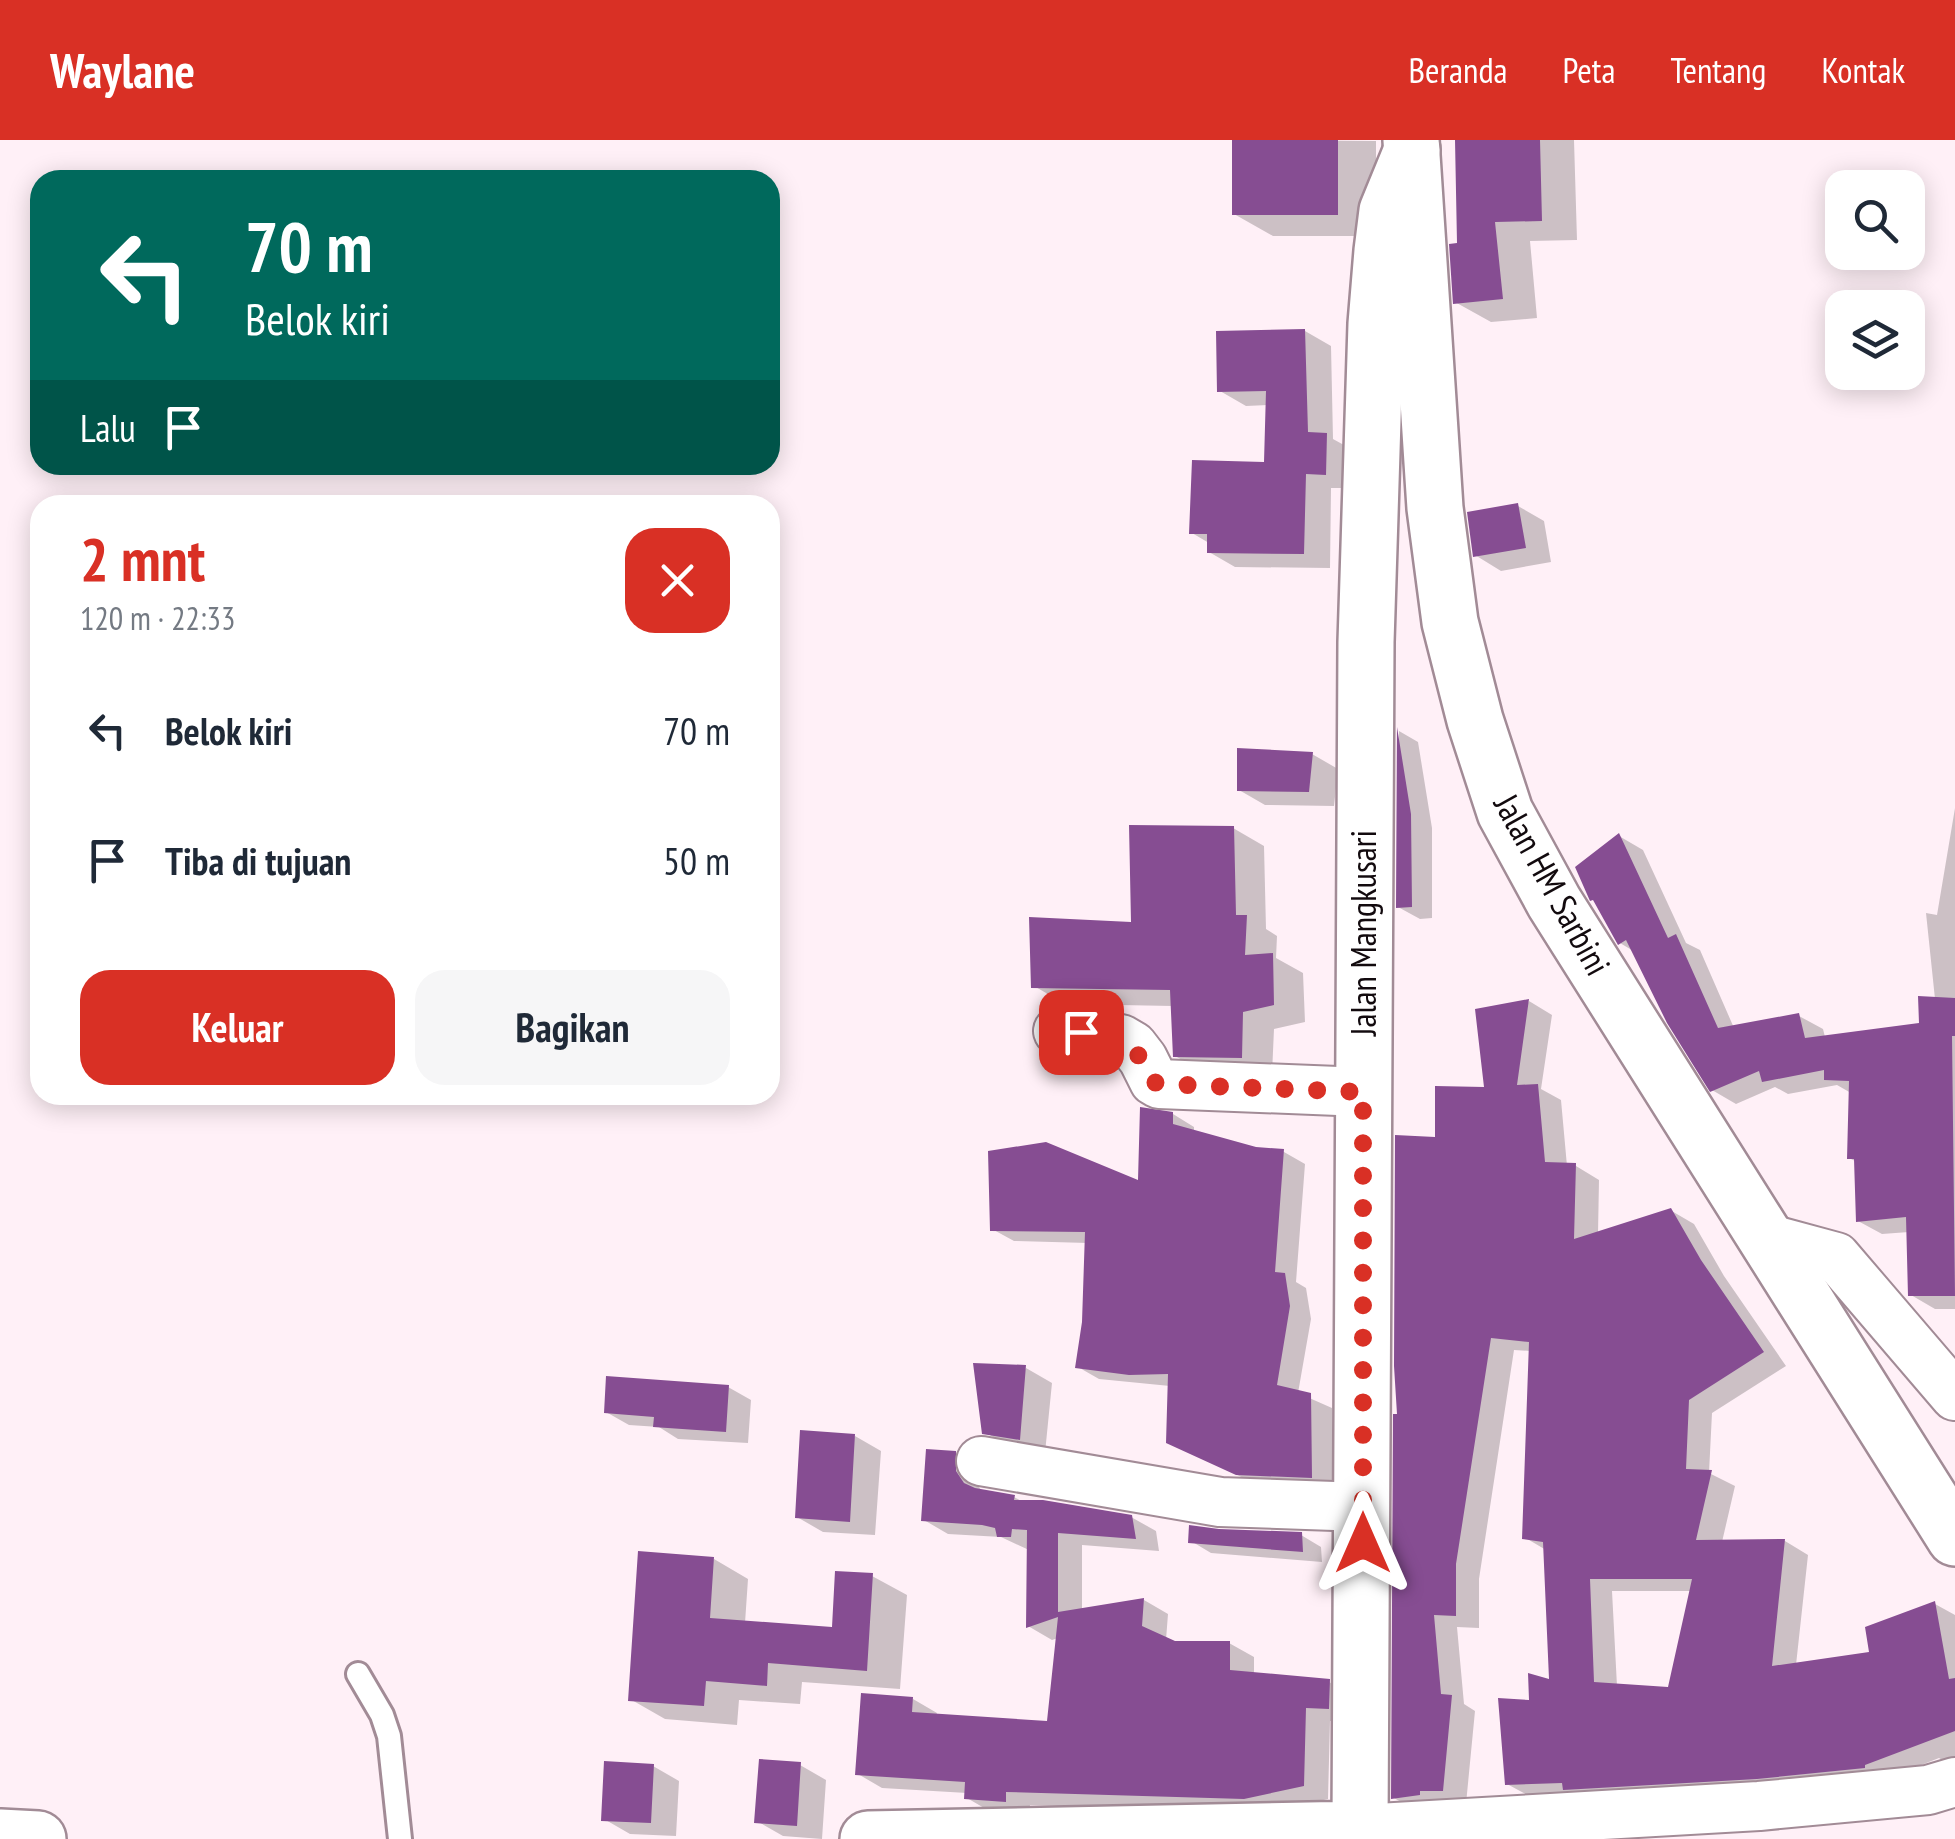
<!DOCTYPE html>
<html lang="id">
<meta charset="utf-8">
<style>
body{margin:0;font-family:"PT Sans Narrow",sans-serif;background:#f6f6f7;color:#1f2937;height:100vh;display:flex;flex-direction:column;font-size:38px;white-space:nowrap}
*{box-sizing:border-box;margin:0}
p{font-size:32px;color:#747a83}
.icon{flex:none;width:55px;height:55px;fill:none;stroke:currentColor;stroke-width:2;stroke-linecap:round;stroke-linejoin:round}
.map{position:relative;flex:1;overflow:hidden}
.drawer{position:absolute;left:30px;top:355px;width:750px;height:610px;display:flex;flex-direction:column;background:#fff;border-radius:30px;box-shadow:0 5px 25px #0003}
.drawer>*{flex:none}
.banner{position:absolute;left:30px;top:30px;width:750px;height:305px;border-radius:30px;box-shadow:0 5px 25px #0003;background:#00695c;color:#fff;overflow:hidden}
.buttons{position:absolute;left:1825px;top:30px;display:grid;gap:20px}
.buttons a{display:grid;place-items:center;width:100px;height:100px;border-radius:20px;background:#fff;box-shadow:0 5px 25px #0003;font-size:50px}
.pin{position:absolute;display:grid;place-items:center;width:85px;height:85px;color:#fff;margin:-42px;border-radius:20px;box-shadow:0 5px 15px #0006}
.me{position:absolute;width:110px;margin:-55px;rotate:0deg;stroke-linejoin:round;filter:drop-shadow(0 0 8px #0008)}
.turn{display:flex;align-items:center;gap:35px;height:210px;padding:0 50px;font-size:45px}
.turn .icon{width:130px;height:130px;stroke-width:2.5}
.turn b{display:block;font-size:70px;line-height:85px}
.then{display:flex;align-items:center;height:95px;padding:0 50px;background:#0003;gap:20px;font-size:38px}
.round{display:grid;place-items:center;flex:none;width:105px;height:105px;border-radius:30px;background:#f6f6f7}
.summary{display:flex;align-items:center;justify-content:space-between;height:170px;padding:0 50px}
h1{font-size:60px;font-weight:700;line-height:75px;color:#d93025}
.primary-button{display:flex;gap:20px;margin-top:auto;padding:20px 50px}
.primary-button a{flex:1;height:115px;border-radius:30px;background:#d93025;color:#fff;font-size:40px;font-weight:700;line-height:115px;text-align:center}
.primary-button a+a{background:#f6f6f7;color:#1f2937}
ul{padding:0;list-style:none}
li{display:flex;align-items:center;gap:30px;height:130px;padding:0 50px}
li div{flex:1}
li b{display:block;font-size:38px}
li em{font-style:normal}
header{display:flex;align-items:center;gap:60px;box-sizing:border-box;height:140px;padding:0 50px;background:#d93025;color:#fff}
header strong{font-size:48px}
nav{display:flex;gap:55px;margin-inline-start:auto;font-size:35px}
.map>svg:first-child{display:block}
.shadow{fill:#0003;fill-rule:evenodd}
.building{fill:#864d92;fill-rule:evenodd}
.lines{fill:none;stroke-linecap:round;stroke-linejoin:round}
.service-casing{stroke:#a28b96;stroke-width:28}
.minor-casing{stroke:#a28b96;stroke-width:52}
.tertiary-casing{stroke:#a28b96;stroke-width:60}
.secondary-casing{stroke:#a28b96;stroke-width:60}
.service{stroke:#fff;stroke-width:22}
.minor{stroke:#fff;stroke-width:48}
.tertiary{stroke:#fff;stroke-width:55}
.secondary{stroke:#fff;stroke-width:55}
.route{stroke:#d93025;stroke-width:18;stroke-dasharray:0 32.4}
.labels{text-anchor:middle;stroke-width:10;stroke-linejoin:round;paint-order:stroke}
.street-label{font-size:35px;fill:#120a0e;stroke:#fff}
</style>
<header>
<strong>Waylane</strong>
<nav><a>Beranda</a><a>Peta</a><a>Tentang</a><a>Kontak</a></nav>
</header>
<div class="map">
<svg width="1955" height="1699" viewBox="0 0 1955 1699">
<rect width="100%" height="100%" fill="#fff0f7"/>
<path class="shadow" d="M1234 0 1376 1V96H1273L1234 74Z
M1458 0H1574L1577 100 1530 101 1537 178 1491 182 1455 162 1460 105Z
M1305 191 1331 206 1333 299 1353 310 1351 348H1331L1330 428 1235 427 1209 412V403L1192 393 1267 325 1268 265 1246 266 1220 251Z
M1518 366 1544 381 1551 422 1501 431 1475 415Z
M1399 591 1418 602 1432 688V778L1420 779 1398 767Z
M1312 614 1338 629 1334 666 1265 665 1239 650Z
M1955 668V1169H1935L1911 1155 1909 1092 1882 1094 1858 1081 1857 1022 1849 1018 1851 953 1837 945 1788 954 1775 947 1736 964 1712 950 1635 812 1620 803 1619 696 1643 710 1686 803 1700 810 1734 888 1799 876 1823 889 1825 897 1922 885 1935 859 1926 773 1937 775Z
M1233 688 1264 706 1266 789 1277 796 1276 818 1303 833 1305 882 1274 889 1272 934 1206 933 1175 916 1173 866 1065 864 1034 846 1134 785Z
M1529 861 1552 875 1541 949 1561 960 1567 1026H1576L1599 1040 1598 1094 1670 1070 1694 1084 1724 1136 1786 1226 1712 1273 1709 1333 1735 1346 1722 1402 1785 1401 1808 1415 1796 1525 1871 1514 1935 1464 1955 1475V1628L1939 1618 1888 1638 1531 1657 1507 1644 1532 1563 1552 1542 1546 1410 1524 1397 1531 1211 1514 1210 1479 1439V1488L1457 1487 1464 1564 1475 1571 1466 1664 1417 1671 1394 1658 1400 1276 1438 1000 1486 950ZM1612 1451H1692L1670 1549 1617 1546Z
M1173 974 1194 987V992L1256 1010 1284 1012 1305 1024 1296 1142 1306 1148 1311 1179 1298 1253 1332 1268V1348L1260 1346 1169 1302 1170 1246 1099 1239 1078 1227 1084 1182 1088 1103 1014 1101 992 1089 1140 1044Z
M1026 1228 1052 1243 1045 1313 1011 1308 985 1292Z
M728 1247 751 1260 748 1303 678 1299 659 1287 629 1285 606 1272Z
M855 1296 881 1311 875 1395 823 1392 797 1377Z
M956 1313 980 1327 979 1347 982 1352 1014 1357 1023 1362 1131 1377 1156 1391 1159 1411 1082 1405V1471L1144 1460 1168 1474 1166 1500 1174 1503H1229L1254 1517V1535L1329 1542 1353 1556V1581H1330L1328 1659 1270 1672 1030 1665 1029 1674 991 1672 967 1658V1653L882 1648 858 1634 913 1559 937 1573 936 1576 1049 1584 1058 1498 1052 1500 1028 1486 1029 1410 1001 1397 948 1394 924 1380Z
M1301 1395 1321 1407 1322 1422 1211 1413 1191 1401Z
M714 1419 748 1439 745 1483 834 1489 872 1436 907 1455 900 1549 802 1542 800 1564 739 1560 737 1585 665 1579 630 1559Z
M800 1625 826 1640 822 1699 783 1696 757 1681Z
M653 1626 679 1641 676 1696 630 1694 604 1679Z"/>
<path class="building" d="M1232 0H1338V75H1232Z
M1455 0H1540L1542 81 1495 82 1503 159 1453 164 1449 104 1457 103Z
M1305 189 1308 292 1327 293 1326 335 1306 334 1304 414 1207 413V394H1189L1192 320 1264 322 1266 251 1217 252 1216 191Z
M1518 363 1526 408 1473 417 1467 372Z
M1397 587 1411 674 1412 767 1396 768Z
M1237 608 1313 612 1309 652 1237 651Z
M1129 685 1234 686 1236 775H1247L1245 815 1273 813 1274 865 1243 872 1242 918 1173 917 1170 850 1031 848 1029 777 1131 782Z
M1619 693 1668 798 1676 794 1718 888 1799 873 1805 898 1919 883 1918 856 1955 858V896H1952L1955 1156H1908L1906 1077 1856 1082 1854 1019H1847L1849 941 1824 940V930L1762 942 1759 931 1710 952 1667 883 1626 800 1618 805 1593 760 1590 761 1575 727Z
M1529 859 1517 945 1538 944 1545 1022 1576 1023 1574 1099 1671 1068 1701 1120 1764 1212 1689 1260 1686 1329 1712 1330 1696 1400 1785 1399 1772 1526 1869 1512 1865 1487 1935 1461 1949 1539 1955 1538V1591L1865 1625V1628L1757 1639 1563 1650 1562 1643 1505 1645 1498 1558 1529 1560 1528 1533 1549 1539 1543 1402 1522 1399 1529 1202 1491 1198 1456 1424V1476L1434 1475 1441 1554 1452 1555 1443 1651H1420V1655L1391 1659 1393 1274H1397L1394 1226 1395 995 1435 997V946L1484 947 1475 869ZM1590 1439H1692L1668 1547 1594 1542Z
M1140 967 1173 972V984L1256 1007 1284 1009 1275 1132 1285 1133 1290 1166 1277 1245 1311 1253 1312 1338 1236 1335 1166 1303 1168 1234 1129 1235 1075 1228 1082 1182 1085 1092 990 1091 988 1011 1046 1002 1138 1040Z
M973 1223 1026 1225 1020 1300 982 1294Z
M606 1236 729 1245 726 1292 653 1287 654 1277 604 1273Z
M800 1290 855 1294 850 1382 795 1378Z
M926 1309 956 1311V1331L964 1343 975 1348 1015 1355 1014 1360H1043L1132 1375 1136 1399 1058 1393V1472L1144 1458 1142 1486 1175 1501H1230V1530L1330 1539 1329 1569 1306 1568 1304 1646 1244 1659 1006 1652V1662L964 1659 965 1642 855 1635 861 1553 913 1557 912 1572 1047 1581 1058 1477 1026 1488 1027 1390 1012 1389 1011 1397H997L995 1388 982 1385 921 1381Z
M1189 1385 1219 1389 1302 1392 1303 1412 1188 1403Z
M638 1411 714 1417 710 1478 832 1487 835 1431 873 1433 867 1531 768 1523 767 1546 706 1541 704 1566 628 1561Z
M759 1619 801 1622 797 1686 754 1683Z
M604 1621 654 1624 651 1683 601 1681Z"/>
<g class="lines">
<defs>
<path id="service" d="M358 1534 382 1575 389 1596 400 1699"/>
<path id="minor" d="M1058 891 1121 899 1133 906 1143 919 1154 941 1159 944 1363 952
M1766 1098 1836 1117 1955 1256
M981 1321 1220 1362 1363 1367
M1360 1689 1759 1666 1928 1650 1955 1642"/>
<path id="tertiary" d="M0 1697 38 1699
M868 1699 1360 1689 1366 502 1376 184 1382 111 1387 71 1412 10"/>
<path id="secondary" d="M1411 0 1435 368 1450 482 1475 580 1505 672 1554 762 1955 1398"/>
</defs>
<use href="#service" class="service-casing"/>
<use href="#minor" class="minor-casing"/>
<use href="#tertiary" class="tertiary-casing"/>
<use href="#secondary" class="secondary-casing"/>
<use href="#service" class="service"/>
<use href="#minor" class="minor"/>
<use href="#tertiary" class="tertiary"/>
<use href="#secondary" class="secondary"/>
</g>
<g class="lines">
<path class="route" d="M1081 892C1130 896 1131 901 1154 942L1159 944 1363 952V1403"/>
</g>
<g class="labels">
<g class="street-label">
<text transform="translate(1552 745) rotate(61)" y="12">Jalan HM Sarbini</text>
<text transform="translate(1364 793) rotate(-90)" y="12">Jalan Mangkusari</text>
</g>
</g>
</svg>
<div class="buttons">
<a><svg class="icon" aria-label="search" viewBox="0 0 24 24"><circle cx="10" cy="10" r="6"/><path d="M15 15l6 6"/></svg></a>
<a><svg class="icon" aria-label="layers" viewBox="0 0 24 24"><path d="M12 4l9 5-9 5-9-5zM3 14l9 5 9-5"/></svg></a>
</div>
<div class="pin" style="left:1081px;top:892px;background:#d93025"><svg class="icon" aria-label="arrive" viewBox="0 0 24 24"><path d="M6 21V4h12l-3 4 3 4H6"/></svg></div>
<svg class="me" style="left:1363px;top:1403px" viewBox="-20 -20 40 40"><path d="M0-17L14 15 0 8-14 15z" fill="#d93025" stroke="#fff" stroke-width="4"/></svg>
<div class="banner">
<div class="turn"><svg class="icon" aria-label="left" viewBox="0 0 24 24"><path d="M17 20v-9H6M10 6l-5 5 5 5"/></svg><div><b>70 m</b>Belok kiri</div></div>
<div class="then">Lalu<svg class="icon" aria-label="arrive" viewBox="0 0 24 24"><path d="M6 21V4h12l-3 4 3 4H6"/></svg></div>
</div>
<section class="drawer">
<div class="summary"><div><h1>2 mnt</h1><p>120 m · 22:33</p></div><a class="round" style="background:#d93025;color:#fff"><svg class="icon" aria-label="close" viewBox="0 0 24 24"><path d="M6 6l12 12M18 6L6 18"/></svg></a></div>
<ul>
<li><svg class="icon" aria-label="left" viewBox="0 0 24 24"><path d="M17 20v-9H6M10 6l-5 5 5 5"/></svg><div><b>Belok kiri</b></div><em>70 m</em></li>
<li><svg class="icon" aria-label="arrive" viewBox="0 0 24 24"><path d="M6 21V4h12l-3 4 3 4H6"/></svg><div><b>Tiba di tujuan</b></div><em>50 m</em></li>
</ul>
<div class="primary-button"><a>Keluar</a><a>Bagikan</a></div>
</section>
</div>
